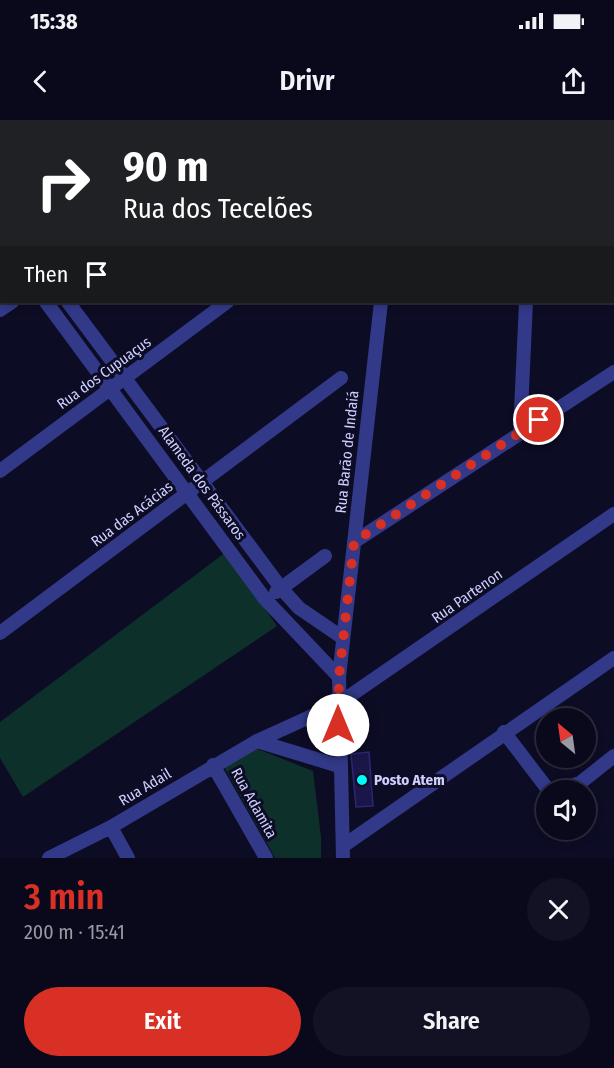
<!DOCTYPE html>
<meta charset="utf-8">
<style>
body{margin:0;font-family:"Fira Sans Condensed",sans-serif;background:#131225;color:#f1f3f6;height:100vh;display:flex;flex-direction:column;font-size:22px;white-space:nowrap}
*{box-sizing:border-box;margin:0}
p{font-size:20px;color:#999aa3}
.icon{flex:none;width:33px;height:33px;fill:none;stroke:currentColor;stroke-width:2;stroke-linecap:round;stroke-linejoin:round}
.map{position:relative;height:738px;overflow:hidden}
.details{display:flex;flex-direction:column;background:#0a091c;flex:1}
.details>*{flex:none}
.guide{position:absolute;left:0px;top:0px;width:615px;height:183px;box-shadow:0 3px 9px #0003,0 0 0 2px #2a2a3b;background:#202124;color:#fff;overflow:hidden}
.needle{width:39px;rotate:331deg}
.controls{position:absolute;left:536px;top:588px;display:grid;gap:12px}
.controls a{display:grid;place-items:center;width:60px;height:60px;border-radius:50%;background:#0a091c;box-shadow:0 3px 9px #0003,0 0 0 2px #2a2a3b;font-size:30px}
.pin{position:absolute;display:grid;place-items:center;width:51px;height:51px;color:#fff;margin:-26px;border:3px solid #fff;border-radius:50%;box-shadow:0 2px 6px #0007}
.me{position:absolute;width:66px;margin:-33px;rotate:0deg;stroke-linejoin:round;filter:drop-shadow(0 0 4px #0008)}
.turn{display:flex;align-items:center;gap:21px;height:126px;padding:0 24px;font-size:27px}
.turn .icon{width:78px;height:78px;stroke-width:2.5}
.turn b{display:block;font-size:42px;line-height:51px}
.then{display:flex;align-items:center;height:57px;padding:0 24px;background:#0003;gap:12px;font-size:22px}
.round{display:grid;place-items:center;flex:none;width:63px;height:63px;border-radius:32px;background:#131225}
.summary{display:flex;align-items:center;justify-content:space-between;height:102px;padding:0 24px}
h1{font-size:36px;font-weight:600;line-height:45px;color:#d93025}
.button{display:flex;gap:12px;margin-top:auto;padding:12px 24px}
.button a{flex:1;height:69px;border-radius:36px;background:#d93025;color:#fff;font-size:24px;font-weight:600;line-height:69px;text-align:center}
.button a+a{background:#131225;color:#f1f3f6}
.status{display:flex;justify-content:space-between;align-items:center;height:42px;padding:0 30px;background:#0a091c;direction:ltr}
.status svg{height:16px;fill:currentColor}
header{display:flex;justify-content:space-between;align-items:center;height:78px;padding:0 24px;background:#0a091c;font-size:27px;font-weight:600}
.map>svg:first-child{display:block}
.green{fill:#0e302b}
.building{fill:#1b1648;stroke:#2c2677;stroke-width:1.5}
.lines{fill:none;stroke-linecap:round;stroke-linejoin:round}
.minor{stroke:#323989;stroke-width:14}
.route{stroke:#d93025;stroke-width:10;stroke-dasharray:0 18}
.poi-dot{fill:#00fbf8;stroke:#0d0c25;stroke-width:2}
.labels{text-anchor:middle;stroke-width:6;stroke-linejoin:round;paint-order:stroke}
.street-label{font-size:15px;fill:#d0d0ff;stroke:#0d0c25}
.poi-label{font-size:15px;font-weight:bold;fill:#d0d0ff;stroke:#0d0c25;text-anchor:start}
</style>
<div class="status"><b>15:38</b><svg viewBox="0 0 49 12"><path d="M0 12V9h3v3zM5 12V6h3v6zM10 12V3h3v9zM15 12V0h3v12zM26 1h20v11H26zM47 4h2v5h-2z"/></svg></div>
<header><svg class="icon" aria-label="back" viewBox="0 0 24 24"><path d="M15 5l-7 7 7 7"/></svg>Drivr<svg class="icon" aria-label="share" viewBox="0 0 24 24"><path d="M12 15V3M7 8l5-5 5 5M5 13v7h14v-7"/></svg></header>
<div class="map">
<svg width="614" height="738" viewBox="0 0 614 738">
<rect width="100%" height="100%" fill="#0d0c25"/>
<path class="green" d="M226 432 277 506 23 677 0 638V602Z
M255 628 313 651 321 717V738H275L224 647Z"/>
<path class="building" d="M369 632 373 686 356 687 351 634Z"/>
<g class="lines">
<path class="minor" d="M381 0 382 2
M39 2 41 0
M252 2 254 0
M515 2 518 0
M0 31 2 30
M0 94 2 96
M0 120 2 122
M46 182 265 479 339 557
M68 182 281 468 299 488 343 518
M0 190 12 182
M520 313 526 182
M0 351 227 182
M354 422 614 252
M276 472 325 436
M0 513 341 258
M504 612 546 667 554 670
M257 621 339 646
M213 645 266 738
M558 670 580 663 614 636
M111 707 128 738
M343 726 614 538
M49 738 111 707 257 621 338 584 614 394
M343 738 339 557 381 182"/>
</g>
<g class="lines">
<path class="route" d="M338 605 339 557 354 422 539 300"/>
</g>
<circle class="poi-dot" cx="362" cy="660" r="6"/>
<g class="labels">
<g class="street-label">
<text transform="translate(104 253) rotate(-36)" y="5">Rua dos Cupuaçus</text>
<text transform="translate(347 332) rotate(-84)" y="5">Rua Barão de Indaiá</text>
<text transform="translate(202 363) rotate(54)" y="5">Alameda dos Pássaros</text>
<text transform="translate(132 394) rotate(-37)" y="5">Rua das Acácias</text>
<text transform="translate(467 476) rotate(-35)" y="5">Rua Partenon</text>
<text transform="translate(145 667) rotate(-31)" y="5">Rua Adail</text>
<text transform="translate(254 683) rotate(61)" y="5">Rua Adamita</text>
</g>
<g class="poi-label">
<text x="374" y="665">Posto Atem</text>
</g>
</g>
</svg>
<div class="controls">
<a><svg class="needle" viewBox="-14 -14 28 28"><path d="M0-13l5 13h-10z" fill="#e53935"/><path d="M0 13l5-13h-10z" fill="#999aa3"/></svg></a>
<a><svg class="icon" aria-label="sound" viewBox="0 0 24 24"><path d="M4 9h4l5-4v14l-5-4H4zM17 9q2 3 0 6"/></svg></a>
</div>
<div class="pin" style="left:539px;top:300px;background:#d93025"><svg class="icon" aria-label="arrive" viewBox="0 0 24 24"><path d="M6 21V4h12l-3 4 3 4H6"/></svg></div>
<svg class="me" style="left:338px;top:605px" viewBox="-20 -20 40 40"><circle r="19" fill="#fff"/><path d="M0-13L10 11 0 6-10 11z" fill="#d93025"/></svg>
<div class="guide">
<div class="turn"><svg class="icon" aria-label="right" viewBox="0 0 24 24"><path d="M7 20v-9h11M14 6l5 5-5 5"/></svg><div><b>90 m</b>Rua dos Tecelões</div></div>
<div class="then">Then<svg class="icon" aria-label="arrive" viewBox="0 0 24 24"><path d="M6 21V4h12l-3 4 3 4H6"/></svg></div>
</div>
</div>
<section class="details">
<div class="summary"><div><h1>3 min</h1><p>200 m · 15:41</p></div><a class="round"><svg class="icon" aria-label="close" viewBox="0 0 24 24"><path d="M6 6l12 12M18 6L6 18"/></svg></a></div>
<div class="button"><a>Exit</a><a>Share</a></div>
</section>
